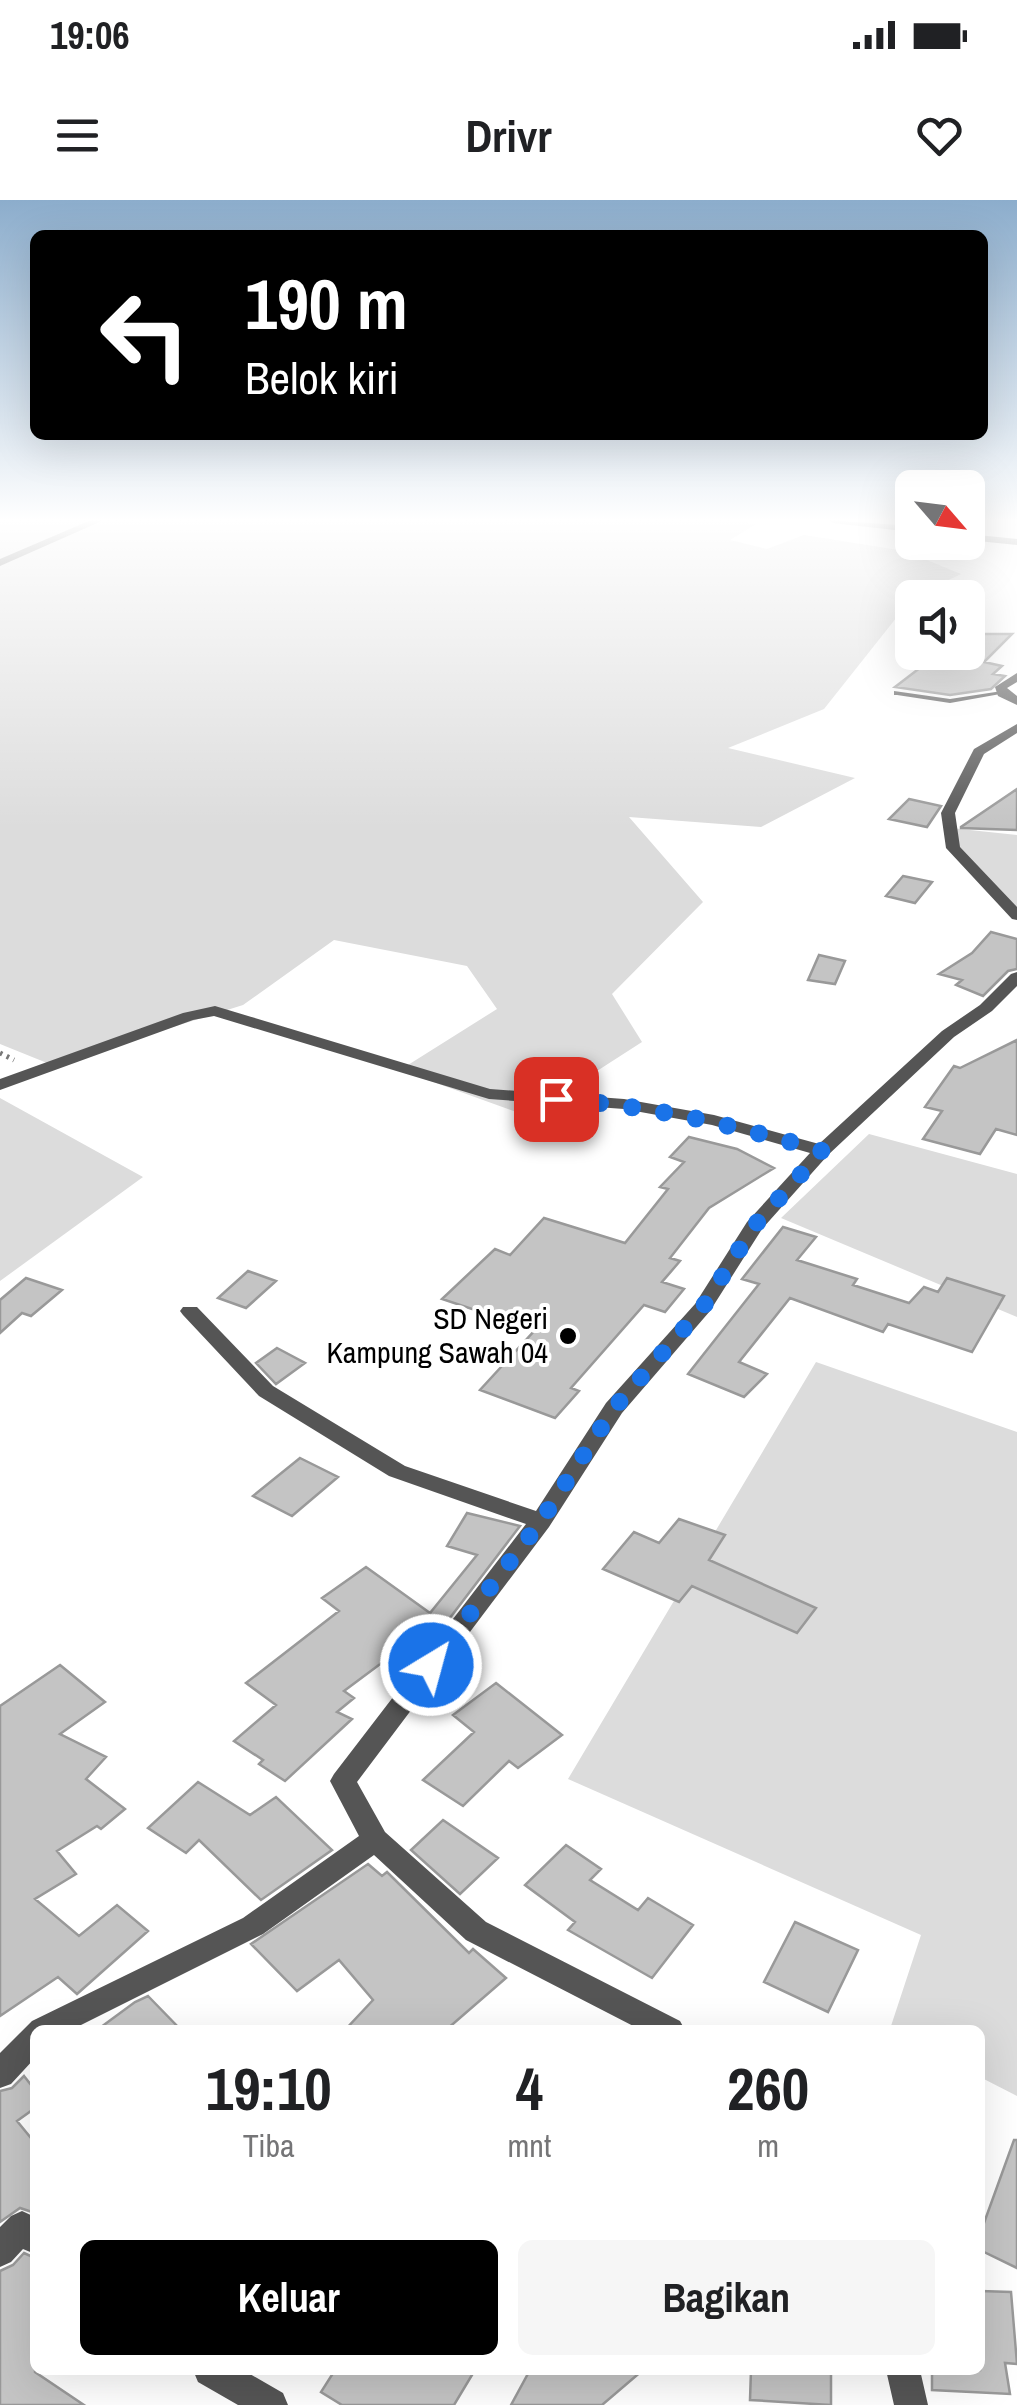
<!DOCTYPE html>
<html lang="id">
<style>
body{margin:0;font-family:"Archivo Narrow",sans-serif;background:#f6f6f6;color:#202124;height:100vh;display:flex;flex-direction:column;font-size:38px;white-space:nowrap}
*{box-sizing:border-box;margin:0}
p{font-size:32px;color:#757577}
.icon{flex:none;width:55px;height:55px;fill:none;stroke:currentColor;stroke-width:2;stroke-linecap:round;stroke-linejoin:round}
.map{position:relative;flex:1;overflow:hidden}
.sheet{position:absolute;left:30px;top:1825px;width:955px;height:350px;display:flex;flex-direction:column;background:#fff;border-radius:15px;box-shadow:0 10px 40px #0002}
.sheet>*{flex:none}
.hud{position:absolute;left:30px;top:30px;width:958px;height:210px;border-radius:15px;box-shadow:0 10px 40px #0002;background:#000;color:#fff;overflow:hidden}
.needle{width:65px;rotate:118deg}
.fabs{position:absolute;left:895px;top:270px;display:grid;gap:20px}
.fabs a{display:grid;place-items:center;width:90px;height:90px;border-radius:15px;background:#fff;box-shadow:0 10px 40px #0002;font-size:50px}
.pin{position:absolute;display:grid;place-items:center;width:85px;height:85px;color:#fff;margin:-42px;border-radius:20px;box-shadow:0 5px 15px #0006}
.me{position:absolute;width:110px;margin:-55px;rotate:37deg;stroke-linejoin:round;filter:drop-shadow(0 0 8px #0008)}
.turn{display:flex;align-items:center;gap:35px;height:210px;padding:0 50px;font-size:45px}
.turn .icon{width:130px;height:130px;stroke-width:2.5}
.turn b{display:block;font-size:70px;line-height:85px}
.eta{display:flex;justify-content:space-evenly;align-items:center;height:170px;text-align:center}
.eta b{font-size:60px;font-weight:700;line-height:70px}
.primary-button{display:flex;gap:20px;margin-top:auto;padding:20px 50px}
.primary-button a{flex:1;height:115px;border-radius:15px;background:#000;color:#fff;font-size:40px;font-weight:700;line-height:115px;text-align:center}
.primary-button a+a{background:#f6f6f6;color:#202124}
.status{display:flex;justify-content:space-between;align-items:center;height:70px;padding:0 50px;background:#fff;direction:ltr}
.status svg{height:28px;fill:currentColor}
header{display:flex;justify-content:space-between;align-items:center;height:130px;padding:0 50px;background:#fff;font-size:45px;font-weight:700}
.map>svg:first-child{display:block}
.green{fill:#dcdcdc}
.building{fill:#c4c4c4;stroke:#999;stroke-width:2.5}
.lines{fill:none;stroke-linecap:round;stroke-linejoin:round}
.path{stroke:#777;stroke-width:5;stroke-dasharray:2.5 5;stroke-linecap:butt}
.lane{fill:#555;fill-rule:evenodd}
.street{fill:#555;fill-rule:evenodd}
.route{stroke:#1a73e8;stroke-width:18;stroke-dasharray:0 32.4}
.poi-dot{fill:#000;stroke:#fff;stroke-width:4}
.labels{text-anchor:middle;stroke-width:8;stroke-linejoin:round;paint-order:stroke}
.poi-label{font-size:30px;fill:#000;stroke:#fff;text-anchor:end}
</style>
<div class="status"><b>19:06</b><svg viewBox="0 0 49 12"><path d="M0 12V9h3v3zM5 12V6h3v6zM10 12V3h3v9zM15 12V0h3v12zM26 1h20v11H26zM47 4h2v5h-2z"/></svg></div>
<header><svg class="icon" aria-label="menu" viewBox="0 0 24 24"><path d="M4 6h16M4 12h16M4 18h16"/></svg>Drivr<svg class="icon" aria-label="heart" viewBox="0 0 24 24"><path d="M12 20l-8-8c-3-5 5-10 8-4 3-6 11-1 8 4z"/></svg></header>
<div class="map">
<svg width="1017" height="2205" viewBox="0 0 1017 2205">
<rect width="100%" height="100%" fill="#fff"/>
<path class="green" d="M0 320H733L756 324 730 340 767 349 804 335 905 351 961 374 912 398 824 509 728 548 855 578 761 627 629 617 703 702 612 794 642 842 527 916 400 870 497 809 467 766 334 740 243 805 52 865 0 844Z
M951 628 1017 635V713L953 654Z
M0 898 143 977 0 1081Z
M869 934 1017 974V1117L781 1018Z
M816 1162 1017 1232V1896L980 1877V1830L890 1829 921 1735 568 1579Z"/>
<path class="building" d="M968 434H1012L984 462 1002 466 993 474 1005 476 991 489 950 495 895 487 938 454 968 459Z
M1017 589V630L961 628V627Z
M909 599 941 606 927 627 889 619Z
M903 676 932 682 915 703 886 696Z
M991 732 1017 739V769L1008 771 983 796 956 785 962 780 939 774 972 753Z
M819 755 845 761 835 784 808 780Z
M1017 840V935L996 929 980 954 923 939 942 911 925 907 954 866 960 868Z
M689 937 737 949 774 968 709 1008 670 1058 680 1061 662 1082 684 1089 665 1112 644 1105 571 1188 579 1191 555 1218 480 1190 535 1130 442 1099 495 1049 510 1055 544 1018 625 1043 668 989 660 987 684 962 670 957Z
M783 1027 816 1037 797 1060 857 1079 853 1085 909 1103 924 1087 938 1092 947 1078 1004 1096 972 1152 888 1124 883 1132 790 1098 739 1162 767 1174 744 1197 688 1174 759 1084 742 1079Z
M248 1071 276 1081 246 1108 218 1098Z
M26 1078 62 1090 31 1116 22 1113 0 1133V1100Z
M277 1148 305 1163 276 1184 256 1163Z
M300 1258 338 1277 292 1316 253 1296Z
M467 1313 520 1326 430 1444 395 1469 389 1463 399 1450 344 1491 354 1498 337 1512 352 1519 285 1581 259 1564 263 1560 234 1541 276 1505 246 1483 339 1411 322 1398 366 1367 430 1413 477 1355 447 1346Z
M679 1319 725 1335 709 1360 816 1408 797 1433 692 1386 679 1402 603 1369 634 1332 659 1343Z
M60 1465 105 1502 60 1534 106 1557 86 1579 125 1609 101 1629 97 1626 57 1651 76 1674 35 1699 79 1736 117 1705 148 1731 77 1794 58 1777 0 1816V1506Z
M496 1483 562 1535 518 1568 509 1561 463 1606 423 1580 474 1532 453 1515Z
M198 1582 250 1615 276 1597 332 1650 261 1700 199 1640 186 1653 148 1628Z
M443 1620 498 1658 460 1694 411 1650Z
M566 1645 601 1669 590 1680 638 1710 648 1698 693 1725 652 1778 568 1730 575 1722 525 1685Z
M368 1664 382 1676 387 1672 469 1753 473 1749 506 1778 446 1830H345L373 1800 339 1760 297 1791 251 1744Z
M795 1722 858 1750 828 1812 764 1782Z
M148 1796 181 1830H97L135 1802Z
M24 1876 35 1890V1908L17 1921 35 1943V2013L20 2008 0 2022V1891L12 1888Z
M1014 1940H1017V2068L980 2050V2034Z
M24 2053 35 2058V2172L84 2205H0V2071L13 2065Z
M980 2091 1011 2092 1017 2164 1005 2163 1010 2194 932 2190V2170H980Z
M335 2170H475L454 2205H342L321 2192Z
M530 2170H643L602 2205H511Z
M751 2170H831V2205L750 2200Z"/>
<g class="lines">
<path class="path" d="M0 853 14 860"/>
<path class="lane" d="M894 491 950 499 1002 491 1006 493 950 503 897 495H894Z"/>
<path class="street" d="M91 320H104L0 366V359Z
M828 320 912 326V332L833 323Z
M968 334 1017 339V345L968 340Z
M1017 473V482L1007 488 1017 496V505L998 496 995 487Z
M1017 524V533L984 554 955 613 960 647 1017 707V720L1012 719 946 648 941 613 974 549Z
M1017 772V786L992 811 954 837 828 955 762 1029 710 1111 622 1213 549 1327 357 1582 385 1632 486 1722 680 1821 685 1830H641L466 1740 374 1655 263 1734 71 1830H35V1858L11 1884 0 1888V1853L32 1821 243 1718 359 1636 330 1581 334 1574 526 1324 389 1276 259 1196 183 1115 180 1111 183 1107H197L273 1186 405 1266 536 1311 606 1203 695 1104 747 1022 810 953 712 925 624 909 489 899 214 816 193 820 0 890V879L183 813 215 806 490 889 624 899 714 915 819 944 942 831 980 805 1011 774Z
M22 2011 35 2017V2054L23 2049 11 2062 0 2067V2027L11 2016Z
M193 2170H243L283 2193 288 2205H238L198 2182Z
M886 2170H920L928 2205H894Z"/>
</g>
<linearGradient id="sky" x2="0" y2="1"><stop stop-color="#8cadcc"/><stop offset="0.51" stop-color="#fff"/><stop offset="1" stop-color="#fff" stop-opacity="0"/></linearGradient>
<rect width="1017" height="628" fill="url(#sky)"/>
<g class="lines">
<path class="route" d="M431 1465 541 1321 614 1208 703 1107 754 1026 822 951C730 924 652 906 556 899"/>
</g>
<circle class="poi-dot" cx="568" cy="1136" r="10"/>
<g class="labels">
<g class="poi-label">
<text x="548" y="1129">SD Negeri<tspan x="548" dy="34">Kampung Sawah 04</tspan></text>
</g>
</g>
</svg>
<div class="fabs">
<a><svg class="needle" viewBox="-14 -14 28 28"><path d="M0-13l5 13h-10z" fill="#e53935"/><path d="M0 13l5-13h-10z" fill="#757577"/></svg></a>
<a><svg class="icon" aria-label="sound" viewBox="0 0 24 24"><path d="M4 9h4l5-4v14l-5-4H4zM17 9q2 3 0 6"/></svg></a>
</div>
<div class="pin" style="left:556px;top:899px;background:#d93025"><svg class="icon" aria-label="arrive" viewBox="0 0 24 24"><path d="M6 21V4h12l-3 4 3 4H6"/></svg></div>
<svg class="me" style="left:431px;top:1465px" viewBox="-20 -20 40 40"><circle r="17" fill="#1a73e8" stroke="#fff" stroke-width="3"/><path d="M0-11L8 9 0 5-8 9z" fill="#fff"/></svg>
<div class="hud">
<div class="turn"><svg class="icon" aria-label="left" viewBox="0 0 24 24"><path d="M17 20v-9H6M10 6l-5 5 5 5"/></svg><div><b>190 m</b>Belok kiri</div></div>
</div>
<section class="sheet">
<div class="eta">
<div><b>19:10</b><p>Tiba</p></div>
<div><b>4</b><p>mnt</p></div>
<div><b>260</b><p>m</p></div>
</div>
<div class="primary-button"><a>Keluar</a><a>Bagikan</a></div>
</section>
</div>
